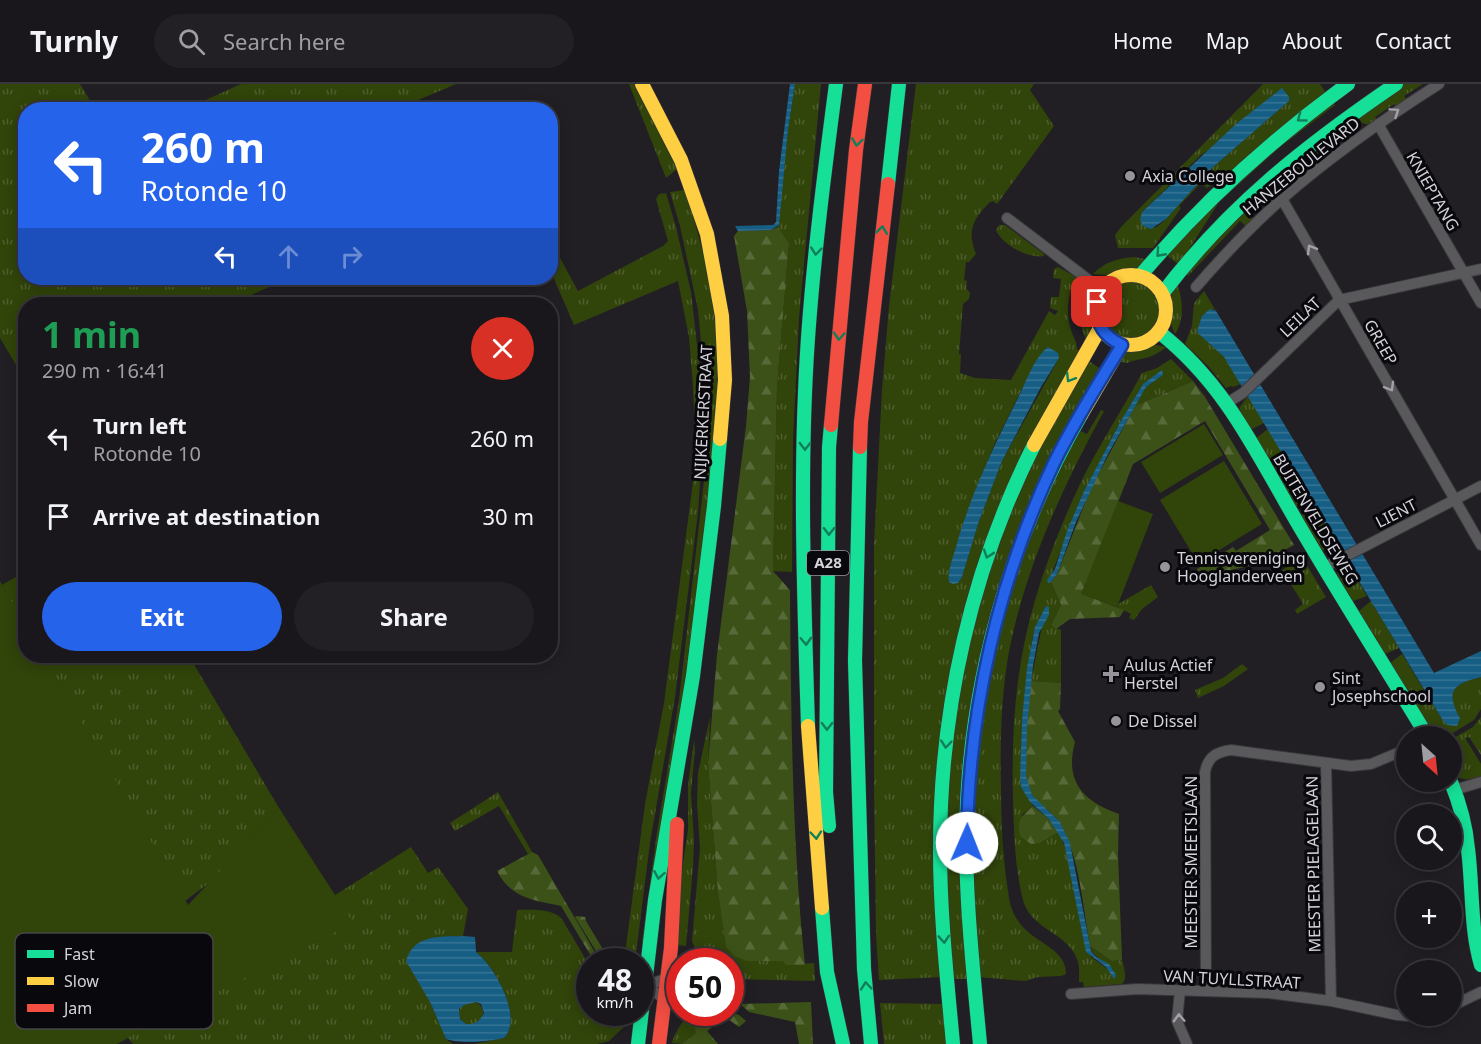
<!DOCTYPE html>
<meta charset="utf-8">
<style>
body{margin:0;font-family:"Noto Sans",sans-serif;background:#222024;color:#f1f3f6;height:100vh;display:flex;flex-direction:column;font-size:22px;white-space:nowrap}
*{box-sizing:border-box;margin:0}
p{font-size:20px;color:#9f9fa3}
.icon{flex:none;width:33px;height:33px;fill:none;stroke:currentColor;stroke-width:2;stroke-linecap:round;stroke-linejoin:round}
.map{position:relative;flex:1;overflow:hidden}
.sheet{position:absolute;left:18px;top:213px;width:540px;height:366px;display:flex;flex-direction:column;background:#19171b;border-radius:24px;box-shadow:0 3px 15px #0003,0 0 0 2px #37363a}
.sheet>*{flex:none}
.guide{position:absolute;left:18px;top:18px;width:540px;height:183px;border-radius:24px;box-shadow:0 3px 15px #0003,0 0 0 2px #37363a;background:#2563eb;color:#fff;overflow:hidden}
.needle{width:39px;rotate:153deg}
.tools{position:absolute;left:1396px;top:642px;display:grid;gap:12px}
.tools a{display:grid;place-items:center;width:66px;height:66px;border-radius:50%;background:#19171b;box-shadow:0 3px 15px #0003,0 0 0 2px #37363a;font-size:30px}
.speed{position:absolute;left:576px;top:864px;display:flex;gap:12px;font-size:30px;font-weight:700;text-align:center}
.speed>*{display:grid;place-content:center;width:78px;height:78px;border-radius:50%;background:#19171b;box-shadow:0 3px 15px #0003,0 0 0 2px #37363a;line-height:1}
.speed small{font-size:15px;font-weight:400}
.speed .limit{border:9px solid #d22;background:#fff;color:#111}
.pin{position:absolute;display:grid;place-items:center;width:51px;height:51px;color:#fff;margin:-26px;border-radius:12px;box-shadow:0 3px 9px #0006}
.me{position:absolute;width:66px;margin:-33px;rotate:1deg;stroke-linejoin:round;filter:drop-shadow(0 0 4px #0008)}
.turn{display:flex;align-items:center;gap:21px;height:126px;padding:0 24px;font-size:27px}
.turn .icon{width:78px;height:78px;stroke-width:2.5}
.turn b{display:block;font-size:42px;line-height:51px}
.lanes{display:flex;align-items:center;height:57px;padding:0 24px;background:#0003;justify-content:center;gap:30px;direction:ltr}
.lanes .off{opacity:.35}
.round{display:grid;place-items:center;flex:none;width:63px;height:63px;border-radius:32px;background:#222024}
.head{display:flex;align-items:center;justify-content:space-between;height:102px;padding:0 24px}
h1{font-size:36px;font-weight:700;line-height:45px;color:#1e9e55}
.action{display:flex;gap:12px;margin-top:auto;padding:12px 24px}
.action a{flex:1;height:69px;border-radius:36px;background:#2563eb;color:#fff;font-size:24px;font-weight:700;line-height:69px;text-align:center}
.action a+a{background:#222024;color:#f1f3f6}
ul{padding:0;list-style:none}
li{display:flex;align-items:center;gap:18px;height:78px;padding:0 24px}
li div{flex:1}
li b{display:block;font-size:22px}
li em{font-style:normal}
header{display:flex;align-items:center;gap:36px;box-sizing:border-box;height:84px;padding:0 30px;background:#19171b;border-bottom:2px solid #37363a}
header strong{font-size:28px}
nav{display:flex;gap:33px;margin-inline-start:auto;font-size:21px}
.search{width:420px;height:54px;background:#222024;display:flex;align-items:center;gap:15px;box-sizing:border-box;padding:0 21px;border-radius:33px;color:#9f9fa3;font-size:22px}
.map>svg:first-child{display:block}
.grass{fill:url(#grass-tufts);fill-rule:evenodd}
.forest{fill:url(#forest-firs)}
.park{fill:#31440a}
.water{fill:url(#water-rules);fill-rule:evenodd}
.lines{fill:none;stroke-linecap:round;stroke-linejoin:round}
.street-casing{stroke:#3b393e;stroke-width:12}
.fast-casing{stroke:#3b393e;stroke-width:15}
.slow-casing{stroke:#3b393e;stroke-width:15}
.jam-casing{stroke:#3b393e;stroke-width:15}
.street{stroke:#59585b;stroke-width:10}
.fast{stroke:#16e098;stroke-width:14}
.slow{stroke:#ffcf43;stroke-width:14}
.jam{stroke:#f24e42;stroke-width:14}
.oneway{stroke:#a3a1a7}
.oneway2{stroke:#107f59}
.route-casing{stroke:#184099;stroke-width:15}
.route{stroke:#2563eb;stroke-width:10}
.poi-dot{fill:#96939a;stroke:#09080c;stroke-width:2}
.labels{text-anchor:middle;stroke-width:6;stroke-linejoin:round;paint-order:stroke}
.shield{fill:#09080c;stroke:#98959c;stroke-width:1.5}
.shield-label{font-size:15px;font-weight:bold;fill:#d5d2d9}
.street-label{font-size:16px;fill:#d5d2d9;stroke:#09080c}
.poi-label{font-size:16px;fill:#d5d2d9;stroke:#09080c;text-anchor:start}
.key{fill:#09080c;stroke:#46454a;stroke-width:1.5}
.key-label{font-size:16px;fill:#d5d2d9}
</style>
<header>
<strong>Turnly</strong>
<div class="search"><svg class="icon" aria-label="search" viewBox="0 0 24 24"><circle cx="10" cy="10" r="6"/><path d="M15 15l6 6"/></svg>Search here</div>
<nav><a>Home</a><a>Map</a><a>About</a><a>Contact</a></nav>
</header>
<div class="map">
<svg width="1481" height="960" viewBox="0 0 1481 960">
<defs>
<pattern id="grass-tufts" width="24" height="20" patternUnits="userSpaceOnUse" patternTransform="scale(1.5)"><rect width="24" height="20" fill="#31440a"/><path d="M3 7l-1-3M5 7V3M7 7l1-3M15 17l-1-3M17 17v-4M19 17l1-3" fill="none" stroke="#4e5e2d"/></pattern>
<pattern id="forest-firs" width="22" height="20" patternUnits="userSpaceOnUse" patternTransform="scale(1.5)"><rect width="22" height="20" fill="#3c5118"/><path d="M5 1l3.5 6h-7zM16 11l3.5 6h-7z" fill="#576939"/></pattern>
<pattern id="water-rules" width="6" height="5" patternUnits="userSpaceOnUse" patternTransform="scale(1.5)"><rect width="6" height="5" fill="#165e84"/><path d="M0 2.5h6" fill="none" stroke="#377495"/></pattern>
</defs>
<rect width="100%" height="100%" fill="#211f24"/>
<path class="grass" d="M0 0H80L95 25 26 26V194H290L230 220H26L25 296 0 254Z
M241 0H456L397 25H202L199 19Z
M629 0H634L677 85 666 94Z
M795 0H821L799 234 793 356 792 488 773 487 777 302 789 159 778 143 788 46Z
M916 0H1034L1030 6 1054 42 997 120 993 117 990 118C972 136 967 147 976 170L969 178H966L964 196 967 197 966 204 970 209 969 215 963 220 959 270H961L960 289 975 294 1011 296 1049 227 1055 231 1058 227 1050 224 1051 213H1059L1061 195 1053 194 1054 185 1058 183 1076 193C1068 210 1065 228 1071 246 1073 253 1077 258 1077 265L1081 269 1026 369 949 616 943 893 879 896 876 851 874 704V459L882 306 889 222ZM1046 264 1059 274 1002 377 979 437 962 493 958 499 976 405 996 357 1028 293Z
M1263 0H1320L1326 9 1245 76 1207 104 1201 99 1179 122 1181 124 1153 164H1118L1115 151 1121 143ZM1289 17 1212 84 1163 138 1155 144 1142 128 1201 71Z
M1402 0H1423L1404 12 1407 16 1397 23 1394 20 1375 33 1377 37 1370 41 1362 39 1357 32Z
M1332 17 1335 21 1280 63 1219 118 1179 181 1164 169 1219 110Z
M1346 39 1352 49 1348 52 1345 49 1289 93 1294 100 1285 108 1278 101 1248 129 1254 136 1247 143 1240 137 1188 192 1184 187 1231 136Z
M685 106C700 152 712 199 716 248 722 334 706 425 696 510 682 626 664 742 646 857H642L657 748 679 616 705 388 707 321 698 226 680 142 670 108Z
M666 109 676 143 691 208 700 288 702 368 698 428 675 613 650 759 635 877H624L645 720 664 619 693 398 695 348 693 303 689 253 678 197 574 241 551 188V162L553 161 578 207 663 162 668 157 656 115 659 110Z
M999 141H1005L1044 170V172C1029 175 1002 161 996 146Z
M1134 173 1145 175 1140 183 1107 191 1093 190C1105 178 1118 174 1134 173Z
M1176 198C1183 213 1185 235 1175 250 1167 237 1169 211 1176 198Z
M1103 226a28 28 0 1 1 56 0a28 28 0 1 1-56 0Z
M1084 201C1094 212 1093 243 1087 257 1078 239 1075 221 1084 201Z
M1204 207 1216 227 1213 225C1202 229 1201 237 1198 248L1224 273 1241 300 1233 303 1231 302 1226 304 1208 282 1185 260 1192 242 1194 219Z
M1156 261 1166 263C1151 276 1142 273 1127 279L1116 277 1127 268Z
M1086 275 1102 286 1044 393 974 624 969 895H952L945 814 950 657 972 539 1018 404Z
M1171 275 1193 297 1135 322 1146 303 1163 291 1141 303 1122 335 1084 407 1048 499 1051 498 1061 521 1051 541 1061 546V599L1031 597 1046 522 1033 551 1022 636 1021 703 1033 722 1022 731 1040 759 1059 748 1068 771 1091 873 1109 886H1113C1106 876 1093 875 1090 862L1112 877 1122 876C1124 885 1128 894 1122 900L1084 903 1083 898H1079C1079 890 1080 883 1077 875 1067 847 1028 846 1022 812 1015 782 1014 749 1013 717 1012 671 1013 623 1021 577 1031 516 1054 456 1080 400 1098 362 1122 327 1142 289L1157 284Z
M1248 312 1264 339 1250 346 1239 324Z
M1101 326 1104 327C1062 404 1024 486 1008 573 1001 616 1000 660 1001 704 1001 740 1003 778 1009 813 1010 823 1015 834 1022 842 1035 858 1067 866 1066 890L1061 892 1038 893 1025 897 978 893 971 716 985 605 1012 496 1060 375 1081 347 1087 350Z
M1268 345 1288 378 1273 384 1255 355Z
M1291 383 1310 416 1296 423 1278 393 1287 388Z
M1314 422 1340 465H1326L1323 467 1301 431Z
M1303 475 1326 513 1297 530 1295 526 1303 520 1288 495 1280 500 1277 493 1280 487Z
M1347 477 1367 512 1353 517 1337 490 1339 482Z
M25 488V553L0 502Z
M1151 501 1158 513 1142 525 1134 536 1129 534 1131 530 1117 523 1118 520Z
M1371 517 1399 564 1385 570 1359 527Z
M1402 570 1442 635 1459 634C1445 607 1453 600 1481 593V625L1474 636 1448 652H1434L1390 579Z
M37 572H189L292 746H281L182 819Z
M1242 580 1248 585 1224 602 1198 614 1195 606 1223 594Z
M710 633 708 679 718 809 726 863 782 877 786 881 814 879 815 897 731 895 730 878 707 877 695 864 692 857 700 764 697 719 698 689Z
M1481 633V671L1469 653 1465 654 1481 680V692C1447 704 1452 680 1452 655L1473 643Z
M694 656 695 665 691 709 694 756 693 783 686 862 675 861 677 818 688 746V701Z
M498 708 532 768 528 770 499 722 455 747 450 739Z
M411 763 428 789 438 783 468 825 463 852 440 853 430 918 446 955 453 960H133L128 954 117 960H0V889L332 813Z
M517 826C530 826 552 824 562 835L589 881 590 928 619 929 628 934 627 940 609 957 597 960H474L504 954C524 933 494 882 476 868H512Z
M459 929a12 12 0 1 1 24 0a12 12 0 1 1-24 0Z
M880 919 946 920 950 960H884Z
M688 929H701C692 937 693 938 696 949L682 960 672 959C675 947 682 940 688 929Z"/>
<path class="forest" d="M778 143 789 159 777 302 773 487 790 506C791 631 792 757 805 881H786L782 877H747L734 872 726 863 718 809 708 679 717 571 746 342 750 293 747 227 734 152 738 147 771 146Z
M1193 297 1205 313 1294 461 1259 480 1202 492 1197 485 1233 463 1236 467 1270 446 1205 337 1133 380 1082 510 1124 526 1120 533 1070 535 1056 545 1051 541 1061 521 1051 498 1057 490 1091 404 1135 322Z
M1031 597 1061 599 1060 625 1058 627 1075 658C1064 698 1084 718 1119 730L1118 770 1122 876 1112 877 1090 862C1083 824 1080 775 1061 741 1053 726 1034 720 1028 703 1020 682 1029 621 1031 597Z
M1033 722 1049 735 1059 748 1040 759 1031 760 1021 753C1015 737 1022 732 1033 722Z
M532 768 538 771 600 877H594L561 822C533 816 512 815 497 787Z
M577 832 585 833 586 837 610 877H602L575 833Z
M811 918 813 960H799L795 938 749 928 740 920Z
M731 928 739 931 746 937 739 943 725 933 707 947 718 960H682L696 949C693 938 692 937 701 929Z"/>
<path class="park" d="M1204 340 1223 371 1160 409 1141 378Z
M1224 377 1262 440 1198 479 1160 416Z
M1118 417 1153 430 1117 523 1081 510Z
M0 497 25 541 26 572H43L188 821 279 724 353 839 115 960H0Z"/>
<path class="water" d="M790 0H795L788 46 779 141 771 146 738 147 735 142 773 141 776 138 779 87Z
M1282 4 1289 13V17L1212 84 1166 135 1151 145 1143 142 1140 136 1142 128 1236 40Z
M1210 225 1216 227 1434 589 1481 567V593C1453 600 1445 607 1460 634L1457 642 1447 641 1442 635 1224 273 1199 250 1197 247 1202 232Z
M1048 263 1058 269 1059 274 1041 303 1002 377 979 437 962 493 958 499 953 500 949 498C947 487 953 474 956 463 971 409 995 359 1020 310 1027 295 1035 273 1048 263Z
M1162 286 1163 291 1146 303 1108 370 1076 438 1057 490 1051 498 1048 499 1047 496 1055 485 1067 447 1084 407 1122 335 1143 300Z
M1046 522 1049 523V531L1039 549 1033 582 1027 643 1026 692 1032 711 1060 738 1070 759 1091 867 1096 873 1109 880 1116 891 1114 895 1106 883 1086 868 1064 759 1049 735 1030 718 1021 703 1020 694 1022 636 1027 584 1035 543Z
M463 852 475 853 476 868C494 882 524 933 504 954 488 958 460 960 446 955L430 918 406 877C414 850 439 853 463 852ZM476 918 481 920 484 929C480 937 475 941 466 940L460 935 459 925 464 921Z"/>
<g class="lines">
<defs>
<path id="street" d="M1378 40 1481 219
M1282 115 1481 461
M1007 134 1102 206
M1196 203C1223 172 1251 142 1283 114 1331 72 1384 35 1439 0
M1227 319 1243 309 1339 216 1481 185
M1325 483 1481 402
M1326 679 1331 917
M1454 706 1481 698
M646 902 665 915 680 916
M646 902 667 894 680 895
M1180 906 1177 937 1187 960
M1206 907 1205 688C1208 673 1216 668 1231 666L1351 682 1371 680 1407 665
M1071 910 1137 905 1269 909 1331 917 1397 931 1420 933 1426 932
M1452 922 1481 908"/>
<path id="fast" d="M888 100 899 0
M1140 192C1202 119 1271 56 1348 0
M1162 210C1229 122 1305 62 1396 0
M1159 248C1229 303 1259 375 1304 450 1344 518 1386 584 1427 652
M860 363 855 577 864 885 871 960
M808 642C804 513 799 383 808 254 814 169 825 84 836 0
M1451 698C1460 720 1466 742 1468 765 1473 804 1470 843 1481 881
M829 742 826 708 829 363 831 341
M822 824 827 888 843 960
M638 960 655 816 693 592 714 422 720 355
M953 960C947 895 940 830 940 765 940 625 971 486 1034 361
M980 960C972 874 962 788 968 702 977 572 1016 444 1081 331"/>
<path id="slow" d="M642 0 681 76 707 150 722 232 725 296 720 355
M1096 226a35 35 0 1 1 70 0a35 35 0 1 1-70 0Z
M1081 331 1122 261
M1034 361 1100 244
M808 642 822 824"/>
<path id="jam" d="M831 341 856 66 865 0
M860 363 861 338 888 100
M659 960 671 864 677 740"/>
</defs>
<use href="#street" class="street-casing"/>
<use href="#fast" class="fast-casing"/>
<use href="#slow" class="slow-casing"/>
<use href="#jam" class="jam-casing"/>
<use href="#street" class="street"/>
<use href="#fast" class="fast"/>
<use href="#slow" class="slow"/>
<use href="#jam" class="jam"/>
</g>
<defs><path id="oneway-chevron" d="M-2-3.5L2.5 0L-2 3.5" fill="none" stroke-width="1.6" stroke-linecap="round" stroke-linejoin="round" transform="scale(1.5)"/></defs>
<g class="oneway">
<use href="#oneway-chevron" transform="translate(1395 28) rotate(-34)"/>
<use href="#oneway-chevron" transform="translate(1311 165) rotate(-120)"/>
<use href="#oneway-chevron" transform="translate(1390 303) rotate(60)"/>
<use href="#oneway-chevron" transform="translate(1179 934) rotate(-92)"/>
</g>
<g class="oneway2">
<use href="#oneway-chevron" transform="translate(1301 34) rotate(144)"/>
<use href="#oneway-chevron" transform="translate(857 58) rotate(98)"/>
<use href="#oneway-chevron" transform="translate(882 146) rotate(-83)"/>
<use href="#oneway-chevron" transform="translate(816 167) rotate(96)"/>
<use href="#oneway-chevron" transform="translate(1160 169) rotate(132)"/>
<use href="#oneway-chevron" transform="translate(839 252) rotate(95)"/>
<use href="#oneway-chevron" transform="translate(1070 294) rotate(122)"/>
<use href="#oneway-chevron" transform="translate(805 362) rotate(91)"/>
<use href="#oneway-chevron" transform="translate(829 447) rotate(91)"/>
<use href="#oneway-chevron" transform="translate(988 470) rotate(109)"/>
<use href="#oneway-chevron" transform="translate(806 557) rotate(88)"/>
<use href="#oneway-chevron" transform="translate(827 642) rotate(91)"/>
<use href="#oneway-chevron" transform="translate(946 660) rotate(96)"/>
<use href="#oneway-chevron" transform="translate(816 751) rotate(85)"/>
<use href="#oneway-chevron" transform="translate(659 791) rotate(100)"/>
<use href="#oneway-chevron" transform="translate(944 855) rotate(86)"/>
<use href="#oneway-chevron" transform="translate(866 902) rotate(-95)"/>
</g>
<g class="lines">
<defs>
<path id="route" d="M967 759C968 628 998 497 1054 379 1074 338 1098 300 1122 261 1103 252 1095 239 1097 218"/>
</defs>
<use href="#route" class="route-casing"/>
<use href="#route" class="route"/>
</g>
<g class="poi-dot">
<circle cx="1130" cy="92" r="6"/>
<circle cx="1165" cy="483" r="6"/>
<path d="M1108 581h6v6h6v6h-6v6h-6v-6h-6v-6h6z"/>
<circle cx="1320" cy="603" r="6"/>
<circle cx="1116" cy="637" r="6"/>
</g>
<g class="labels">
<rect class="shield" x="807" y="467" width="42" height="24" rx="4.5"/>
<g class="shield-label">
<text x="828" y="484">A28</text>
</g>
<g class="street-label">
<text transform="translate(1301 82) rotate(-39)" y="6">HANZEBOULEVARD</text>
<text transform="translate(1433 107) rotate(60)" y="6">KNIEPTANG</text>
<text transform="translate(1300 233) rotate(-44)" y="6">LEILAT</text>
<text transform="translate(1381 258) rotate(60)" y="6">GREEP</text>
<text transform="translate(703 328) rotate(-87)" y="6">NIJKERKERSTRAAT</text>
<text transform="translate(1396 429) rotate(-27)" y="6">LIENT</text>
<text transform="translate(1316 435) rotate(59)" y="6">BUITENVELDSEWEG</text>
<text transform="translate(1191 778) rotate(-90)" y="6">MEESTER SMEETSLAAN</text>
<text transform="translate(1313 780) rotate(-91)" y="6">MEESTER PIELAGELAAN</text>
<text transform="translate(1232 895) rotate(3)" y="6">VAN TUYLLSTRAAT</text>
</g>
<g class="poi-label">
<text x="1142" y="98">Axia College</text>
<text x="1177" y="480">Tennisvereniging<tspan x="1177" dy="18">Hooglanderveen</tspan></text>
<text x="1124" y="587">Aulus Actief<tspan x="1124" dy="18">Herstel</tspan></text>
<text x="1332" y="600">Sint<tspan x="1332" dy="18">Josephschool</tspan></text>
<text x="1128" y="643">De Dissel</text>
</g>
</g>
<rect x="15" y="849" width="198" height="96" rx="9" class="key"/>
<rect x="27" y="866" width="27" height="8" fill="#16e098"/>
<rect x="27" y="893" width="27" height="8" fill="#ffcf43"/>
<rect x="27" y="920" width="27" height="8" fill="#f24e42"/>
<g class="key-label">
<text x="64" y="876">Fast</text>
<text x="64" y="903">Slow</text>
<text x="64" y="930">Jam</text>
</g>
</svg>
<div class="tools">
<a><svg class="needle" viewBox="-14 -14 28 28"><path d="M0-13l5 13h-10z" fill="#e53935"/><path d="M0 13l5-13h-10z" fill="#9f9fa3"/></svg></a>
<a><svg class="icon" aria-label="search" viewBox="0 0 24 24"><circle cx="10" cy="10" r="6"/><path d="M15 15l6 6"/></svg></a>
<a>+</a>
<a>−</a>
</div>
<div class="speed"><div>48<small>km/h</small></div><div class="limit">50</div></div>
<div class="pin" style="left:1097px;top:218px;background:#d93025"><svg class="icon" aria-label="arrive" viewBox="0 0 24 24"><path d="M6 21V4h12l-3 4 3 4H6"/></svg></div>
<svg class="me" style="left:967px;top:759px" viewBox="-20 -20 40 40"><circle r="19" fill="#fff"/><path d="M0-13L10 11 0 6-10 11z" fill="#2563eb"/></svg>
<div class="guide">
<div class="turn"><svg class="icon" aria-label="left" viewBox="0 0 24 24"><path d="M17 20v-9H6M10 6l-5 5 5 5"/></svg><div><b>260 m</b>Rotonde 10</div></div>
<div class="lanes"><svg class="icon" aria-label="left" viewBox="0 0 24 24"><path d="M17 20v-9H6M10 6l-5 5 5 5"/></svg><svg class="icon off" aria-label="ahead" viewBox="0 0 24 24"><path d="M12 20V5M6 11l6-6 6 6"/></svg><svg class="icon off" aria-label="right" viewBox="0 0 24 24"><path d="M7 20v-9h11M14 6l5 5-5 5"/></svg></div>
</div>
<section class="sheet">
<div class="head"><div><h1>1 min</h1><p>290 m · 16:41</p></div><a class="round" style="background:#d93025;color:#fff"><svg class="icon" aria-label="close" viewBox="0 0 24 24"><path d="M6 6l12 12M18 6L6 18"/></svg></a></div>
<ul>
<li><svg class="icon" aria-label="left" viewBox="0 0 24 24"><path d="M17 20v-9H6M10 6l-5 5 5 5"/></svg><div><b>Turn left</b><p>Rotonde 10</p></div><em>260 m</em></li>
<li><svg class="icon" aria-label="arrive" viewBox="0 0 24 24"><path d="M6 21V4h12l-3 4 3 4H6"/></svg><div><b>Arrive at destination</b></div><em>30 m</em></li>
</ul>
<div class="action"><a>Exit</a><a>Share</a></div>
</section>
</div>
